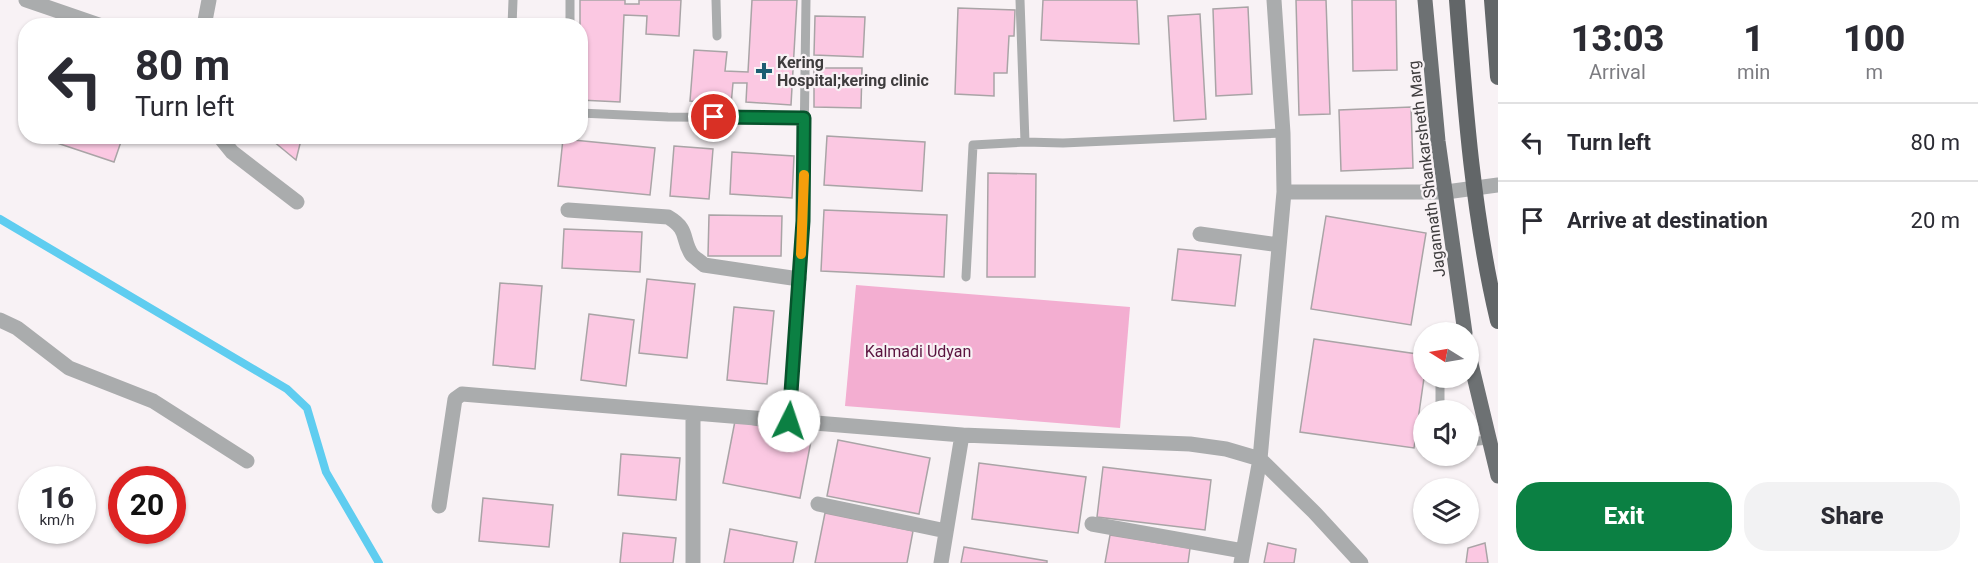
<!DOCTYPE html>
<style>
body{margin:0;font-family:Roboto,sans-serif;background:#f2f2f3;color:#2b2b33;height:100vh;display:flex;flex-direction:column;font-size:22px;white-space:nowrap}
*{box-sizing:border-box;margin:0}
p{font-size:20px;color:#7c7c81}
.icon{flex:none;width:33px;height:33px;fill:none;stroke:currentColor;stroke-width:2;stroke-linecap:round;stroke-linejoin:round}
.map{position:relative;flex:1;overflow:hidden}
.details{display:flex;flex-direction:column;background:#fff;width:480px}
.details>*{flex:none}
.banner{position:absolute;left:18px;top:18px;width:570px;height:126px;border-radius:24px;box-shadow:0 2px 4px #0004;background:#fff;color:#2b2b33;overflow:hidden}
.needle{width:39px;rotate:281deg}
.controls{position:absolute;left:1413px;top:322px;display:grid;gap:12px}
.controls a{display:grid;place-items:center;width:66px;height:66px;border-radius:50%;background:#fff;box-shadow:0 2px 4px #0004;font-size:30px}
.speed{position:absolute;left:18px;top:466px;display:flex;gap:12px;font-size:30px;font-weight:700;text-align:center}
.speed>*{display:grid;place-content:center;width:78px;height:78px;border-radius:50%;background:#fff;box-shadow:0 2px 4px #0004;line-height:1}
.speed small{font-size:15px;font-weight:400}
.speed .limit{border:9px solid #d22;background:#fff;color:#111}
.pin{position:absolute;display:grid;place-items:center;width:51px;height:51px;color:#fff;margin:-26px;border:3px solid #fff;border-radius:50%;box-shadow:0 2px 6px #0007}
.me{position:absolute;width:66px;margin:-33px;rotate:4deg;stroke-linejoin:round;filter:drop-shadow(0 0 4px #0008)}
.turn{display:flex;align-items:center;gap:21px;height:126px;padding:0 18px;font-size:27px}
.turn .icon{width:78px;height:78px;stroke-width:2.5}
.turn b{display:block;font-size:42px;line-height:51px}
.eta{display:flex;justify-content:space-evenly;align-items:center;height:102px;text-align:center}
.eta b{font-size:36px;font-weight:800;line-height:42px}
.button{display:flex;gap:12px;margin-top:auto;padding:12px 18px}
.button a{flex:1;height:69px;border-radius:24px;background:#0b8043;color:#fff;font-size:24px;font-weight:800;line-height:69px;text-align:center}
.button a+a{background:#f2f2f3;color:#2b2b33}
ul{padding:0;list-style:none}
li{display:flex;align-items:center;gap:18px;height:78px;padding:0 18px;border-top:2px solid #e1e1e2}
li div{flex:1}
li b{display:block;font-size:22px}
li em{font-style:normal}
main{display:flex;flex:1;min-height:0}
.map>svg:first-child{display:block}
.green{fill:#f3aed1}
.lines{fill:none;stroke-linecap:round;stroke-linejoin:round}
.stream{stroke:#5fcdf0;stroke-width:8}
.building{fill:#fbc8e2;stroke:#a9a4a6;stroke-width:1.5}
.service{stroke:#aaacad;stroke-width:9}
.minor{stroke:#aaacad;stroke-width:15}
.primary{stroke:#6d7173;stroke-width:15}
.trunk{stroke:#626668;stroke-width:16}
.trunk-bridge{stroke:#626668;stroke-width:16}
.route-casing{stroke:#07532c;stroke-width:15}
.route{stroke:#0b8043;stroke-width:10}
.slow{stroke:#f59e0b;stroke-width:10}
.poi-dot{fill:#1c5e72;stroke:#f8f2f5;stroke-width:2}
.labels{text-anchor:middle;stroke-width:4.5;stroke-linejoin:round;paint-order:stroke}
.poi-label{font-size:16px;font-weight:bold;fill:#3e3c3d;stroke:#f8f2f5;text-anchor:start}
.street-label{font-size:16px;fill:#3e3c3d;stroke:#f8f2f5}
.park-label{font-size:16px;fill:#5a133f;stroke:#f8f2f5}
</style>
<main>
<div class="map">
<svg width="1498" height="563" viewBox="0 0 1498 563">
<rect width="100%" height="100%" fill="#f8f2f5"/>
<path class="green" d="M856 285 1130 307 1120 428 845 406Z"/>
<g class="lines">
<path class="stream" d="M0 219 287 389 307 408 326 472 379 563"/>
</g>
<path class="building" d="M580 0H625V4H639V0H681L679 36 646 34 647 16 624 15 620 102 580 100Z
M752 0H797L791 105 746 102 747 83H733L731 105 690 101 694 50 727 52 725 71 748 72Z
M1043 0H1137L1139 44 1041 40Z
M1296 0H1326L1330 114 1299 115Z
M1352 0H1396L1397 70 1353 71Z
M1248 7 1252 94 1216 96 1213 9Z
M958 8 1015 10 1014 36H1009L1007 73H994V96L955 94Z
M1200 14 1206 119 1174 121 1168 16Z
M815 16 865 17 863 57 814 55Z
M814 68H862L861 108 814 107Z
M1411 107 1413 168 1341 171 1339 110Z
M59 136H123L114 162 57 143Z
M267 136H302L296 160Z
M827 136 925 142 922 191 824 185Z
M563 139 655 148 650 195 558 186Z
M674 146 713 149 709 199 670 196Z
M732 152 794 156 792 198 730 194Z
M988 173 1036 174 1035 277H987Z
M824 210 947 215 944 277 821 271Z
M709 215 782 216 781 256H708Z
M1326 216 1426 233 1411 325 1311 309Z
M564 229 642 232 640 272 562 268Z
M1178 249 1241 255 1235 306 1172 300Z
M647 279 695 284 687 358 639 353Z
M500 283 542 286 535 369 493 365Z
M734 307 774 311 767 384 727 380Z
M589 314 634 320 626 386 581 380Z
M1314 339 1424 355V378L1414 448 1300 432Z
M735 421 812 436 800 498 723 483Z
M838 440 930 458 919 514 827 496Z
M621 454 680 458 676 500 618 495Z
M979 463 1086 477 1078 533 972 519Z
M1103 467 1211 480 1205 530 1097 517Z
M483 498 553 505 549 547 479 541Z
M825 513 913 531 907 563H815Z
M730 529 797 542 793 563H724Z
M623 533 676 538 673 563H620Z
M1110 535 1190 548 1188 563H1105Z
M1268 543 1296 549 1294 563H1264Z
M1485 543 1488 563H1466L1468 548Z
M964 547 1047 561V563H961Z"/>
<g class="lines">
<path class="service" d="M716 0 717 36
M1020 0 1025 142 1063 143 1283 133
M512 26 513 0
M570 26V0
M580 113 668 117 804 118
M966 277 973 145 1025 142
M1440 411V378
M789 421 803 221 806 0
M1468 442 1489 440"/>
<path class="minor" d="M26 0 102 26
M204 26 209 0
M219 136 232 152 297 202
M1284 192H1446L1498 185
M568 210 668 217C690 230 681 239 692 255 695 258 701 262 704 265L799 279
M1200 234 1279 245
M0 320 17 328 69 368 153 401 247 461
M818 504 946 531
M439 506 455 399 462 394 962 435 1190 444 1226 449 1260 459 1314 512 1361 563
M1092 524 1243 551
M693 563V413
M941 563 962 435
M1241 563 1260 459 1284 192 1283 133 1274 0"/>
<path class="primary" d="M1425 0 1438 141 1465 333
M1468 351 1498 476"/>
<path class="trunk" d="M1492 0 1498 77"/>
<path class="trunk-bridge" d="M1457 0C1465 107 1473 216 1498 321"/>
</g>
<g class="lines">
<defs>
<path id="route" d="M714 117 804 118 803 221 789 421"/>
</defs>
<use href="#route" class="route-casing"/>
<use href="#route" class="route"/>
<path class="slow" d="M801 254 804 175"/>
</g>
<path class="poi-dot" d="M761 62h6v6h6v6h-6v6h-6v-6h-6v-6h6z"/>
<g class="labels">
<g class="poi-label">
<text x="777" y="68">Kering<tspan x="777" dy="18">Hospital;kering clinic</tspan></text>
</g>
<g class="street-label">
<text transform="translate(1426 169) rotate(-97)" y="6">Jagannath Shankarsheth Marg</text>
</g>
<g class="park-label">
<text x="918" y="357">Kalmadi Udyan</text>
</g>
</g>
</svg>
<div class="controls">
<a><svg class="needle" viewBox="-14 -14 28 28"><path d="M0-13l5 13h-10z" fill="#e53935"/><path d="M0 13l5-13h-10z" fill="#7c7c81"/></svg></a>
<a><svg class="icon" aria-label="sound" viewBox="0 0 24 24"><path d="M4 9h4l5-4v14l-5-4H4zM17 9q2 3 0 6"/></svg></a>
<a><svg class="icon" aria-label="layers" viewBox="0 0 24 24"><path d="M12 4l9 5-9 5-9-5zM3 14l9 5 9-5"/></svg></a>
</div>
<div class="speed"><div>16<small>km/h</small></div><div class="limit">20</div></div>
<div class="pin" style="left:714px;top:117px;background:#d93025"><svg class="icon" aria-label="arrive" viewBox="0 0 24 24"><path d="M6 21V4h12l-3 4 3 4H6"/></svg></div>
<svg class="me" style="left:789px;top:421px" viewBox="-20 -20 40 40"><circle r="19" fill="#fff"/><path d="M0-13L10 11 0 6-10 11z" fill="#0b8043"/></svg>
<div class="banner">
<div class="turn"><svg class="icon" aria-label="left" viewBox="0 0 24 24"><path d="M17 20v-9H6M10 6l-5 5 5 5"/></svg><div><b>80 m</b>Turn left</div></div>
</div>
</div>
<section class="details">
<div class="eta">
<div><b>13:03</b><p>Arrival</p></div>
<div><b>1</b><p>min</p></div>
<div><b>100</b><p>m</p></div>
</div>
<ul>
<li><svg class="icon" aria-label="left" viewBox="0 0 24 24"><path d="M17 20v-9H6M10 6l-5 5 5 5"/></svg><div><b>Turn left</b></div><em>80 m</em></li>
<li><svg class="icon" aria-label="arrive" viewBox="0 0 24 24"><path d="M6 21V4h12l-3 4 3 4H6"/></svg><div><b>Arrive at destination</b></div><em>20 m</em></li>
</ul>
<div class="button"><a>Exit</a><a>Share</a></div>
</section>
</main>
